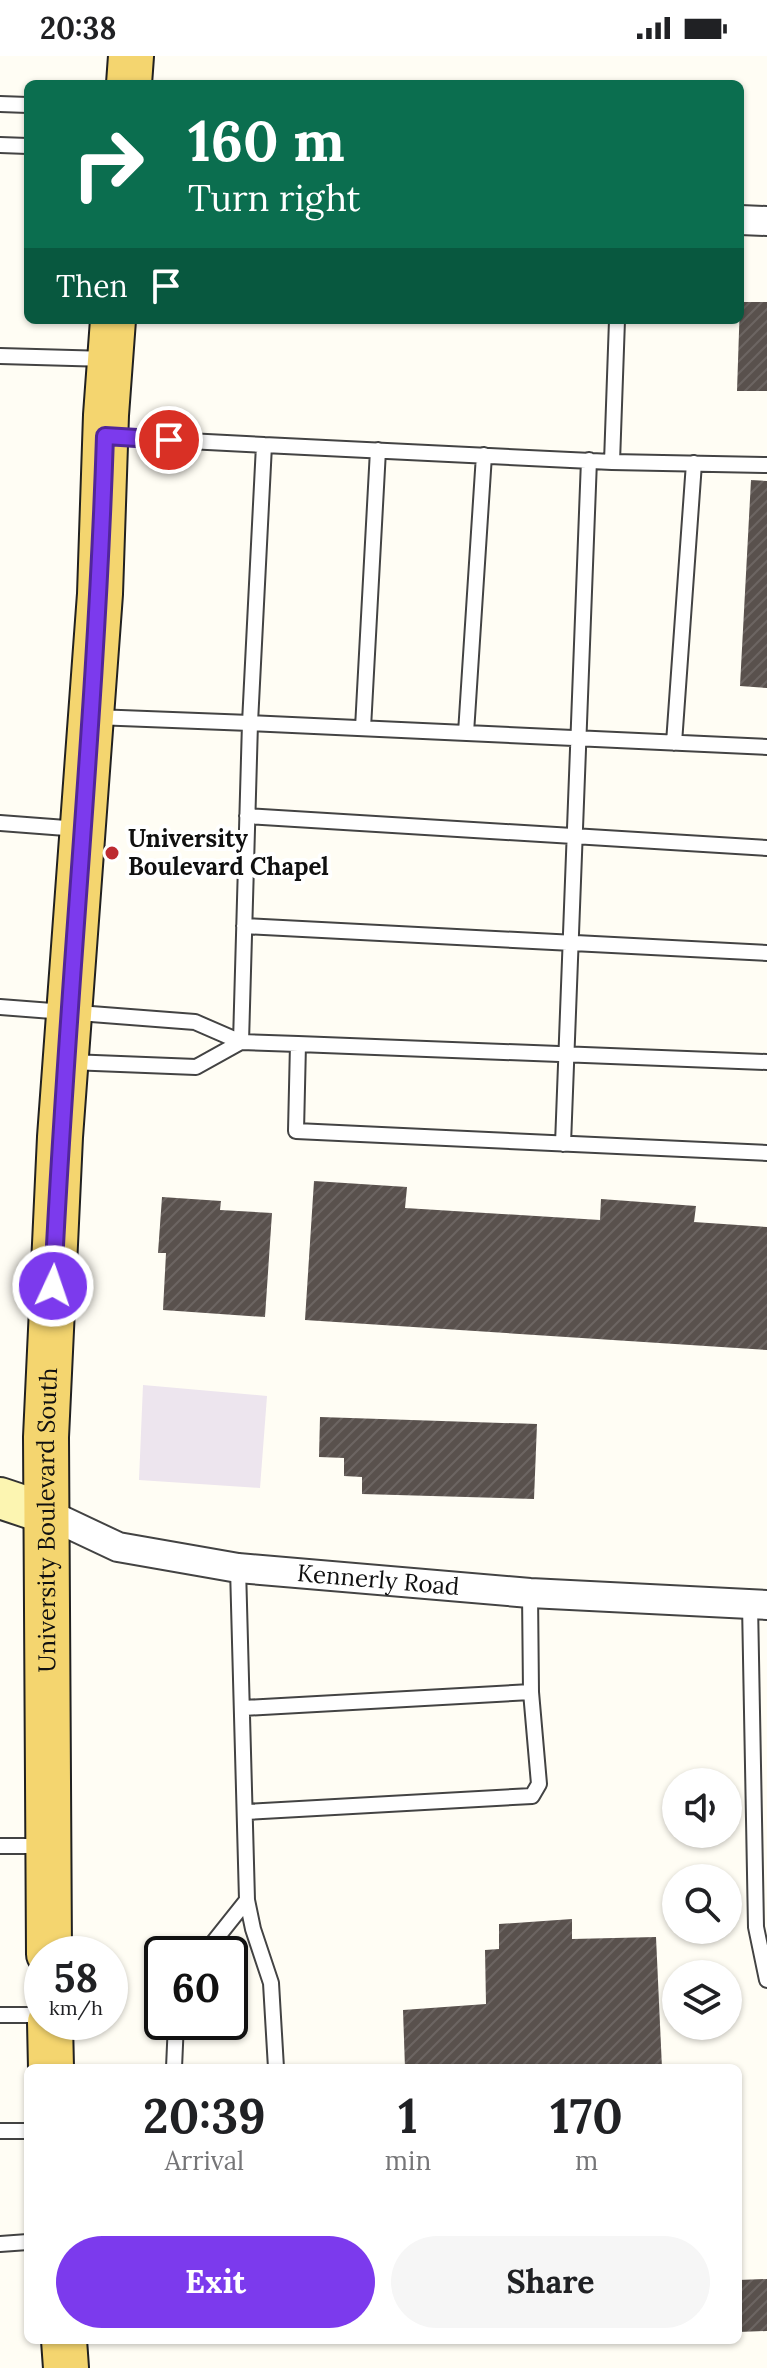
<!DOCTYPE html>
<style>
body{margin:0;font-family:Lora,serif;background:#f6f6f6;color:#202124;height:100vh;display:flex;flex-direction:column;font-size:30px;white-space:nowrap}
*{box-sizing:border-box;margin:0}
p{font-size:26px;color:#757577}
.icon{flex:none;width:44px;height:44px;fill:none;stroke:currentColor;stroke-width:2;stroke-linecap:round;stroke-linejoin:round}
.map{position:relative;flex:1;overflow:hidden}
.sheet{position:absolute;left:24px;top:2008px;width:718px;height:280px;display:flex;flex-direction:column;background:#fff;border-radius:12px;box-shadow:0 2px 6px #0004}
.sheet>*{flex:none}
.top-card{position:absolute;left:24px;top:24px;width:720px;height:244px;border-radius:12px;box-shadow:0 2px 6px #0004;background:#0b6e4f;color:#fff;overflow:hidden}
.controls{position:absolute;left:662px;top:1712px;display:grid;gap:16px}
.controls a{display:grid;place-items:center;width:80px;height:80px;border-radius:50%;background:#fff;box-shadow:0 2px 6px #0004;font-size:40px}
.speed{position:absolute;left:24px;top:1880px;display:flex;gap:16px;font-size:40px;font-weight:700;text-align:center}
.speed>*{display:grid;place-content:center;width:104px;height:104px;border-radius:50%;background:#fff;box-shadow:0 2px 6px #0004;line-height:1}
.speed small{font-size:20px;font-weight:400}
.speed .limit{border:4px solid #111;border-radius:12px;background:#fff;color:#111}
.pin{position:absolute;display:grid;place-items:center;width:68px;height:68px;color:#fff;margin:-34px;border:4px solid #fff;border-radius:50%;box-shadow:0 2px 8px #0007}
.me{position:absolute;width:88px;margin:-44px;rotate:3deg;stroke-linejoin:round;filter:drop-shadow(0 0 6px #0008)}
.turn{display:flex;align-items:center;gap:28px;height:168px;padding:0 32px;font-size:36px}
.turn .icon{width:104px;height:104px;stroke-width:2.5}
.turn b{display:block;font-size:56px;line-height:68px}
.then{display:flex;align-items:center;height:76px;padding:0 32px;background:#0003;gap:16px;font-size:30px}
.eta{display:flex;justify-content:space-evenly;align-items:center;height:136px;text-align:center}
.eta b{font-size:48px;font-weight:700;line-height:56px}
.action{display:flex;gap:16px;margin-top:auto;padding:16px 32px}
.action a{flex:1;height:92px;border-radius:48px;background:#7c3aed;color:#fff;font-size:32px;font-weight:700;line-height:92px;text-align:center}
.action a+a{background:#f6f6f6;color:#202124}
.status{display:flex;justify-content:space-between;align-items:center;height:56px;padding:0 40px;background:#fff;direction:ltr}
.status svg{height:22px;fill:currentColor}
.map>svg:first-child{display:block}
.industrial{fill:#ede5ee}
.building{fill:url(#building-hatch)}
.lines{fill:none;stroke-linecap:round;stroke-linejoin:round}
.lane-casing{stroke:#434343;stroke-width:18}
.street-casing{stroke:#434343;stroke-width:32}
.secondary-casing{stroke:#323232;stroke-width:44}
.primary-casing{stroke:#212121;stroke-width:48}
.lane{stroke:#fff;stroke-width:14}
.street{stroke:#fff;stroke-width:28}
.secondary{stroke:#fcf5b1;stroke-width:40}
.primary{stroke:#f4d56f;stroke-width:44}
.route-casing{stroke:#51269a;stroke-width:20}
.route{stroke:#7c3aed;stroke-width:14}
.poi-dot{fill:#bd2b31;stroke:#fff;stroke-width:3}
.labels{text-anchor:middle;stroke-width:8;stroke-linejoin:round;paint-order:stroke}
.poi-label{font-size:24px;font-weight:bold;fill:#101010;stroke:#fff;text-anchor:start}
.street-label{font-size:24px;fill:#101010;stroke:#fff}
</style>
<div class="status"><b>20:38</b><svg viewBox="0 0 49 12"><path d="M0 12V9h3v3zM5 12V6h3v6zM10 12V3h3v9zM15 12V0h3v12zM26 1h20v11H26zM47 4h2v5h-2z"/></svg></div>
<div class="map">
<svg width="767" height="2312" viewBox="0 0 767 2312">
<defs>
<pattern id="building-hatch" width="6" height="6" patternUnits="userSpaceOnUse" patternTransform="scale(2)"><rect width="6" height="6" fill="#59514d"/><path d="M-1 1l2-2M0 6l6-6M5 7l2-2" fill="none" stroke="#6c6562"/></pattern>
</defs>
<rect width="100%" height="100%" fill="#fffdf4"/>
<path class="industrial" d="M143 1329 267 1340 260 1432 139 1424Z"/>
<path class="building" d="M740 246H767V335H737Z
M751 424 767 425V632L740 630Z
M314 1125 407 1131 405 1152 600 1164 601 1143 696 1150 694 1166 767 1171V1294L305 1264Z
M162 1141 221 1145 220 1154 272 1157 265 1261 163 1254 166 1197H158Z
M320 1361 537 1368 534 1443 362 1438V1421L344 1420V1402L319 1401Z
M572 1863V1883L656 1881 662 2012H405L403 1954 486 1948 485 1894 499 1893V1868Z
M767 2223V2275L738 2276V2224Z"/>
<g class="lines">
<defs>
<path id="lane" d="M0 48 28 49
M0 89 28 90
M0 300 108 303
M110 381 264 389 250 667 767 691
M264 389 612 406 617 264
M612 406 767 409
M95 661 250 667 241 986 298 988 296 1075 767 1097
M363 672 378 394
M466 677 484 399
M674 687 694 407
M247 760 767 792
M0 767 79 773
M244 870 767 897
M0 951 195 966 241 986 196 1011 70 1006
M298 988 767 1006
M563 1088 589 404
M238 1512 247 1844 253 1873 271 1927 276 2012
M750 1548 756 1871 767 1924
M243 1652 531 1636 530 1537
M245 1756 532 1740 539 1728 531 1636
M0 1790H44
M204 1898 247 1844
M0 1959H42
M174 2012 176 1966
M0 2075H28
M0 2188 28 2186"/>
<g id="street">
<path d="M740 164 767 165"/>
<path id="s1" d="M48 1458 118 1491 238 1512 530 1537 767 1549"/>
</g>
<path id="secondary" d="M0 1442 48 1458"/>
<g id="primary">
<path d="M129 28 131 0"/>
<path id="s2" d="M49 1898 46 1381 60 1081 100 538 106 359 113 264"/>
<path d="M50 1966 51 2012"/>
<path d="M64 2284 66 2312"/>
</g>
</defs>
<use href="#lane" class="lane-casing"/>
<use href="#street" class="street-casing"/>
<use href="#secondary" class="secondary-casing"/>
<use href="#primary" class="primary-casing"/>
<use href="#lane" class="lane"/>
<use href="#street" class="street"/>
<use href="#secondary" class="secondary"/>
<use href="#primary" class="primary"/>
</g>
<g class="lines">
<defs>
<path id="route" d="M53 1230C66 946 96 664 105 380L169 384"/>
</defs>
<use href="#route" class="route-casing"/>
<use href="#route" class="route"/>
</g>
<circle class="poi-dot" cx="112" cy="797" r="8"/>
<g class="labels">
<g class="poi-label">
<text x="128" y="791">University<tspan x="128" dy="28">Boulevard Chapel</tspan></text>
</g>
<g class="street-label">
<text dy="8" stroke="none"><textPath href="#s2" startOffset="434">University Boulevard South</textPath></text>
<text dy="8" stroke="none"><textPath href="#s1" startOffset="340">Kennerly Road</textPath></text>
</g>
</g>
</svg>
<div class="controls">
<a><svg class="icon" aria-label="sound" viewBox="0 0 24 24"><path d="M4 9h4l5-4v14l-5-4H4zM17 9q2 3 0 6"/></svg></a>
<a><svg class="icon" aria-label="search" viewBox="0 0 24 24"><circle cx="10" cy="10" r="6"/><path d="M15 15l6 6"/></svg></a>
<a><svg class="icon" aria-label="layers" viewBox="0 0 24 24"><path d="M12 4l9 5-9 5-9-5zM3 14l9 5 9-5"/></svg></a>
</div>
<div class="speed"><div>58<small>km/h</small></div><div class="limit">60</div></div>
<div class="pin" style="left:169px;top:384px;background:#d93025"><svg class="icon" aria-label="arrive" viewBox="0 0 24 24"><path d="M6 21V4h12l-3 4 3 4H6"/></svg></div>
<svg class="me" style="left:53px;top:1230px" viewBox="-20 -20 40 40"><circle r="17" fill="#7c3aed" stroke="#fff" stroke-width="3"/><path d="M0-11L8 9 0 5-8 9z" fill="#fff"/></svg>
<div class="top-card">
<div class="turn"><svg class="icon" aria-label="right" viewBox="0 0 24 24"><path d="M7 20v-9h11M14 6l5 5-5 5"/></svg><div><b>160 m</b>Turn right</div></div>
<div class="then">Then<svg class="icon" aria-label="arrive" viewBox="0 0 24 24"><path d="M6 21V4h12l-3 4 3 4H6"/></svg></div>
</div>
<section class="sheet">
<div class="eta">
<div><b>20:39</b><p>Arrival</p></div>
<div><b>1</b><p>min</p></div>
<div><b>170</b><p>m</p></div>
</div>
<div class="action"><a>Exit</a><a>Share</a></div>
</section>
</div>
